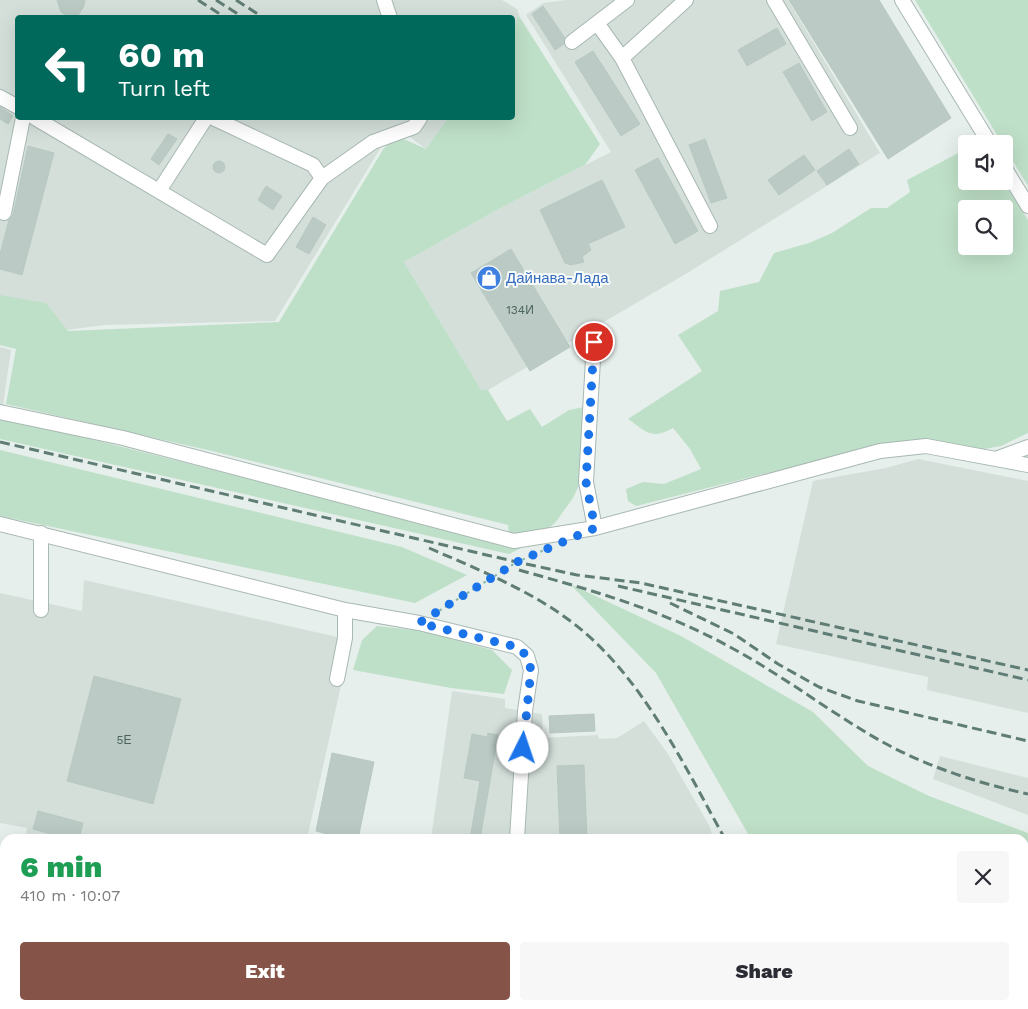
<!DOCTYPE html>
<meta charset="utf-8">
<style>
body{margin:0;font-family:"Work Sans",sans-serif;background:#f7f7f7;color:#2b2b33;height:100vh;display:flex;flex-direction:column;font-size:19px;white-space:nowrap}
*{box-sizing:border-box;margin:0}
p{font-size:16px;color:#7c7c81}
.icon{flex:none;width:28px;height:28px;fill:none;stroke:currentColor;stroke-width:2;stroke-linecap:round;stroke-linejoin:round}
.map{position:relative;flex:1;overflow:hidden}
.details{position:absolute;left:0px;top:834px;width:1029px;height:176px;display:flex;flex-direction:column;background:#fff;border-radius:15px 15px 0 0;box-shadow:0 5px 20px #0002}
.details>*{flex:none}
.hud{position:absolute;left:15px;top:15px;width:500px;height:105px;border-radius:5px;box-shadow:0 5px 20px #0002;background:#00695c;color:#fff;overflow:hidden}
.buttons{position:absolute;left:958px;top:135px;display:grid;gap:10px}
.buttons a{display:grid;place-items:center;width:55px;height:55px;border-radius:5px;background:#fff;box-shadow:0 5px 20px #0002;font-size:25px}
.pin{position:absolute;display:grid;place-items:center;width:42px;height:42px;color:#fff;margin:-21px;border:2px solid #fff;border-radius:50%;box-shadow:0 1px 5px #0007}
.me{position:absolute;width:55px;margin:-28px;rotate:4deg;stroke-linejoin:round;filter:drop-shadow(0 0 4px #0008)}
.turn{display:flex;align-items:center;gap:18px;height:105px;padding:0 20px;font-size:22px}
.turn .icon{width:65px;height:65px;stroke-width:2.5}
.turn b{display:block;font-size:35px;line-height:42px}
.round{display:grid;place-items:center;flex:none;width:52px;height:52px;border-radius:5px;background:#f7f7f7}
.head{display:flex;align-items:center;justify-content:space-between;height:85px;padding:0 20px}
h1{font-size:30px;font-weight:800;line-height:38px;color:#1e9e55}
.primary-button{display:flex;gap:10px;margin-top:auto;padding:10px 20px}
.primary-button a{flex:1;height:58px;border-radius:5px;background:#855347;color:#fff;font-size:20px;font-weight:800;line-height:58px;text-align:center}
.primary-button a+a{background:#f7f7f7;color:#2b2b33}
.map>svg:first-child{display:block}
.built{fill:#d4dfda}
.green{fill:#bfe0c8;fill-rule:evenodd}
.building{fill:#bbcac4;stroke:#b8c9c2}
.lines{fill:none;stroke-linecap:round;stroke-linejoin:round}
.minor-casing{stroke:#a8b8b2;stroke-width:16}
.path{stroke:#86b3a5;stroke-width:2;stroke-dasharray:2.5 4;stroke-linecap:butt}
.minor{stroke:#fff;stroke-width:14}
.rail{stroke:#5f7d75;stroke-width:3;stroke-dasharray:10 5;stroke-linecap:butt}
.route{stroke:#1a73e8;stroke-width:9;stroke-dasharray:0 16.2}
.labels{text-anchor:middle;stroke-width:4;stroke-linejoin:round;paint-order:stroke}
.number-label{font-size:12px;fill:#4a645c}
.shop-label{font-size:15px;fill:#366cbe;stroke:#f7fbf9;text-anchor:start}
</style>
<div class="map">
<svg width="1028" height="1009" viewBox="0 0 1028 1009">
<rect width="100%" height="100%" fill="#e6efeb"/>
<path class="built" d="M0 0H502L517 9 519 16 513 26 512 18H18V118H448L426 149 406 134 383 144 275 321 104 325 0 339Z
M566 0H788L880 153 689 272 488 390 481 391 404 262 506 205 611 152 526 15 543 3Z
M0 347 11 350 3 405 0 404Z
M918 459 1028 481V713L927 690 928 677 776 644 813 481 886 468Z
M84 580 351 640 307 839H38L26 835 27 828 0 823V593L82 611Z
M452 691 505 699V708L542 714 543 738 598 735 599 739 617 738 644 721 668 754 710 827 713 839H431Z
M940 756 1028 778V815L933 779Z
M401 1005H619V1009H400Z
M620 1005H759V1009H621Z"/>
<path class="green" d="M915 0H1028V186Z
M519 16 600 144 585 165 506 205 404 262 481 390H488L507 421 530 409 542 427 569 410 584 407 583 477 573 498 555 523 547 529 509 535 508 525 212 451 6 404 16 349 0 345V295L46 303 68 331 279 322 384 148 399 137 426 149 448 118H512L513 26Z
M966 149V181H1003L1028 220V433L1001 446 984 449 928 440 887 443 636 506 628 501 626 489 643 482 664 484 701 469 690 449 673 428C651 440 647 432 628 419L702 371 678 335 718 311 720 291 759 282 774 253 809 243 832 233 871 208H887L910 192 907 180ZM966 209H1004V246H966Z
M0 416 521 548 509 554 0 439Z
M0 450 402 547 467 575 415 603 0 516Z
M570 584 681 636 813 712 868 766 929 796 1028 833V1009H849L847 1005H1024V839H751L656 673Z
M377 626 423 631 492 650 512 670 504 694 451 688 353 670 362 640Z"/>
<path class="building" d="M57 0H85L84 6 79 14 69 17 61 12Z
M789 0H879L951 118 888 159Z
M543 6 565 38 564 44 555 50 532 14Z
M777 28 786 44 747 66 738 50Z
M593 51 640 124 621 136 575 62Z
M799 63 827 112 812 121 783 72Z
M0 107 13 116 8 124 0 119Z
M168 134 177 139 159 165 151 159Z
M705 139 727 198 711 203 689 145Z
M28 146 54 153 22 275 0 269V254L9 220 13 215Z
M849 149 859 164 827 185 817 171Z
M804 155 815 170 779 195 768 180Z
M658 158 698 231 675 244 635 170Z
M213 167a6 6 0 1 1 12 0a6 6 0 1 1-12 0Z
M602 180 625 227 588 244 591 250 582 257 584 262 571 265 565 263 540 210Z
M266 186 282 196 273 210 258 200Z
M313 217 326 225 309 254 296 247Z
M511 249 570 347 530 371 471 273Z
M94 676 181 699 153 804 67 781Z
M594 714 595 731 550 733 549 716Z
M488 733 498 735 480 839H470L480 781 464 778 472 734 487 737Z
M332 753 374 762 358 839H345L316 831Z
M584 765 587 839H560L557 766Z
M38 811 83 823 79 839H68L33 829Z"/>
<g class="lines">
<defs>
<path id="minor" d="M384 0 390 18
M774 0 850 128
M902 0 990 144
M597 23 622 58 710 226
M572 42 627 0
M622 58 686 0
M0 97 18 107
M35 118 267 255 322 178 313 165 213 118
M1004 167 1028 206
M322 178 373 142 414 127 420 118
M159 191 206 118
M4 213 23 118
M594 342 586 482 595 528
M0 412 123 438 514 541 595 528 880 451 926 446 1028 465
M998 458 1028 447
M0 524 345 610 419 623 517 647 527 656 531 670 525 711 517 839
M41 533V610
M337 679 345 638V610
M0 986 5 983
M310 1005 320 1009
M489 1005 494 1009
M591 1005 592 1009
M227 1009V1005"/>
</defs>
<use href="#minor" class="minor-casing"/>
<path class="path" d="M434 614 517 562 549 548
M33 1005 34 1009
M174 1005V1009
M244 1005 254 1009"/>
<use href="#minor" class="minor"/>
<path class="rail" d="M198 0 226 18
M216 0 244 18
M236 0 264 18
M0 442 517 562 577 575 641 583 1028 670
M429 548C479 570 530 590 573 623 642 676 684 765 725 839
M519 570C591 590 662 610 728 646 781 674 828 711 879 740 925 766 977 783 1028 794
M618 586 1028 680
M670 603 734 634 778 664 819 687 858 701 1028 741
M817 1005 819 1009
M828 1005 830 1009"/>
</g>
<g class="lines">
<path class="route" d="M523 748 531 670 527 656 517 647 419 623 517 562 595 528 586 482 594 342"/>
</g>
<defs>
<symbol id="shop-disc" viewBox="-11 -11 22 22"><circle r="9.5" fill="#3f7fe0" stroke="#f7fbf9"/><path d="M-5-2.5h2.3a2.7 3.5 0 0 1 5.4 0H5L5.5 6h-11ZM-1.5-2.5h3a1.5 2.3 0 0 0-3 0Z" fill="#fff"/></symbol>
</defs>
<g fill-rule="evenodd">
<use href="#shop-disc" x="475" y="264" width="28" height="28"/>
</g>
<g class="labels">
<g class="number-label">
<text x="520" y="314">134И</text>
<text x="124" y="744">5Е</text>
</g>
<g class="shop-label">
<text x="506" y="283">Дайнава-Лада</text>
</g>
</g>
</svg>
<div class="buttons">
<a><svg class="icon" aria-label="sound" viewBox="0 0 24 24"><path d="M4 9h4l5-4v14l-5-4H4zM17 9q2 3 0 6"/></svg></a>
<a><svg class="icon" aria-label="search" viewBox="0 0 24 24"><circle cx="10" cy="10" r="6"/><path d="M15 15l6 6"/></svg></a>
</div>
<div class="pin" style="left:594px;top:342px;background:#d93025"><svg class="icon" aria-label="arrive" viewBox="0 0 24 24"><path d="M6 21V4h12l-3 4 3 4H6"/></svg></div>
<svg class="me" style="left:523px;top:748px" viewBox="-20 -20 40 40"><circle r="19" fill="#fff"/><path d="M0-13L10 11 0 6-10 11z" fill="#1a73e8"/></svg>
<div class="hud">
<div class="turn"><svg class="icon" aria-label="left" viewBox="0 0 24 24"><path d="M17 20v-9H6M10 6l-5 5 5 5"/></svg><div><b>60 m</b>Turn left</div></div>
</div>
<section class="details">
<div class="head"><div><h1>6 min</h1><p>410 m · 10:07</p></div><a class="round"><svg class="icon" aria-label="close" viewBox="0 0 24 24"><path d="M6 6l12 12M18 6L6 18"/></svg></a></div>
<div class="primary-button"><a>Exit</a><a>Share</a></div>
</section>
</div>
